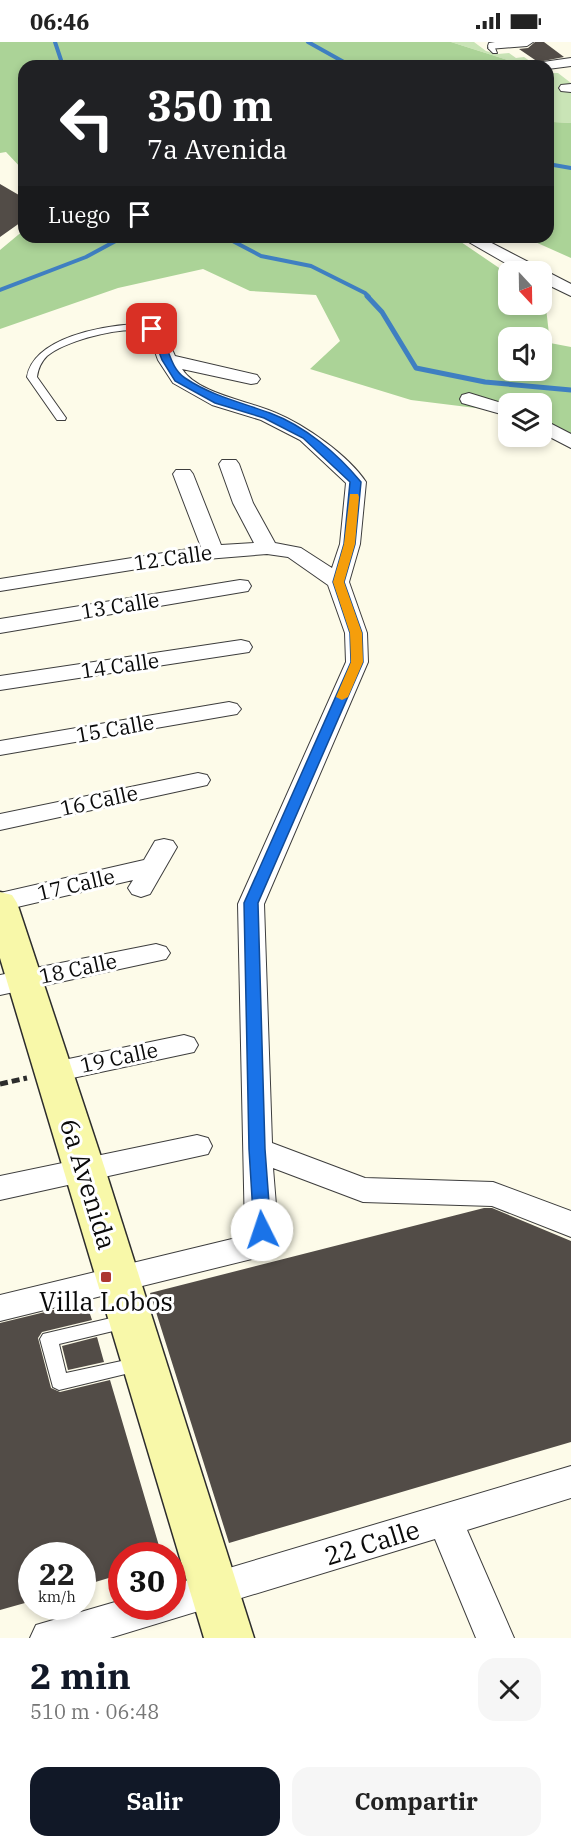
<!DOCTYPE html>
<html lang="es">
<meta charset="utf-8">
<style>
body{margin:0;font-family:"IBM Plex Serif",serif;background:#f6f6f6;color:#222;height:100vh;display:flex;flex-direction:column;font-size:22px;white-space:nowrap}
*{box-sizing:border-box;margin:0}
p{font-size:20px;color:#767676}
.icon{flex:none;width:33px;height:33px;fill:none;stroke:currentColor;stroke-width:2;stroke-linecap:round;stroke-linejoin:round}
.map{position:relative;height:1596px;overflow:hidden}
.details{display:flex;flex-direction:column;background:#fff;flex:1}
.details>*{flex:none}
.banner{position:absolute;left:18px;top:18px;width:536px;height:183px;border-radius:18px;box-shadow:0 3px 9px #0003;background:#202124;color:#fff;overflow:hidden}
.needle{width:39px;rotate:158deg}
.controls{position:absolute;left:498px;top:219px;display:grid;gap:12px}
.controls a{display:grid;place-items:center;width:54px;height:54px;border-radius:12px;background:#fff;box-shadow:0 3px 9px #0003;font-size:30px}
.speed{position:absolute;left:18px;top:1500px;display:flex;gap:12px;font-size:30px;font-weight:700;text-align:center}
.speed>*{display:grid;place-content:center;width:78px;height:78px;border-radius:50%;background:#fff;box-shadow:0 3px 9px #0003;line-height:1}
.speed small{font-size:15px;font-weight:400}
.speed .limit{border:9px solid #d22;background:#fff;color:#111}
.pin{position:absolute;display:grid;place-items:center;width:51px;height:51px;color:#fff;margin:-26px;border-radius:12px;box-shadow:0 3px 9px #0006}
.me{position:absolute;width:66px;margin:-33px;rotate:356deg;stroke-linejoin:round;filter:drop-shadow(0 0 4px #0008)}
.turn{display:flex;align-items:center;gap:21px;height:126px;padding:0 30px;font-size:27px}
.turn .icon{width:78px;height:78px;stroke-width:2.5}
.turn b{display:block;font-size:42px;line-height:51px}
.then{display:flex;align-items:center;height:57px;padding:0 30px;background:#0003;gap:12px;font-size:22px}
.round{display:grid;place-items:center;flex:none;width:63px;height:63px;border-radius:18px;background:#f6f6f6}
.headline{display:flex;align-items:center;justify-content:space-between;height:102px;padding:0 30px}
h1{font-size:36px;font-weight:700;line-height:45px;color:#111827}
.button{display:flex;gap:12px;margin-top:auto;padding:12px 30px}
.button a{flex:1;height:69px;border-radius:18px;background:#111827;color:#fff;font-size:24px;font-weight:700;line-height:69px;text-align:center}
.button a+a{background:#f6f6f6;color:#222}
.status{display:flex;justify-content:space-between;align-items:center;height:42px;padding:0 30px;background:#fff;direction:ltr}
.status svg{height:16px;fill:currentColor}
.map>svg:first-child{display:block}
.green{fill:#c9e4b6}
.forest{fill:#abd397;fill-rule:evenodd}
.lines{fill:none;stroke-linecap:round;stroke-linejoin:round}
.stream-far1{stroke:#3f7fc1;stroke-width:4}
.stream{stroke:#3f7fc1;stroke-width:5}
.building{fill:#524c47}
.service-casing{stroke:#3d3d3d;stroke-width:2}
.minor-casing{stroke:#3d3d3d;stroke-width:2}
.secondary-casing{stroke:#2c2c2c;stroke-width:3}
.path{stroke:#2c2c2c;stroke-width:5;stroke-dasharray:8 4;stroke-linecap:butt}
.service{fill:#fff;fill-rule:evenodd}
.minor{fill:#fff;fill-rule:evenodd}
.secondary{fill:#f8f8a9;fill-rule:evenodd}
.route{fill:#1a73e8;stroke:#114b97;stroke-width:1.5}
.slow{fill:#f59e0b}
.poi-dot{fill:#ad372f;stroke:#fff;stroke-width:2}
.labels{text-anchor:middle;stroke-width:6;stroke-linejoin:round;paint-order:stroke}
.street-label{font-size:21px;fill:#0a0a0a;stroke:#fff}
.near-street-label{font-size:26px;fill:#0a0a0a;stroke:#fff}
.near-poi-label{font-size:26px;fill:#0a0a0a;stroke:#fff}
</style>
<div class="status"><b>06:46</b><svg viewBox="0 0 49 12"><path d="M0 12V9h3v3zM5 12V6h3v6zM10 12V3h3v9zM15 12V0h3v12zM26 1h20v11H26zM47 4h2v5h-2z"/></svg></div>
<div class="map">
<svg width="571" height="1596" viewBox="0 0 571 1596">
<rect width="100%" height="100%" fill="#fdfbe9"/>
<path class="green" d="M451 0H474L486 9 498 12 509 11 516 16 524 15 537 24H516L514 20Z
M548 31H558L571 41V81L553 80 548 77Z"/>
<path class="forest" d="M0 0H451L514 20 516 24H24V129L6 110 0 111Z
M548 77 553 80 571 81V216L524 195H548Z
M24 188V195H445L461 200 508 232V262H542V255L545 257 550 301 571 305V400L542 385V362H508V370L411 358 310 327 340 299 316 253 250 249 203 227 118 246 0 287V208ZM508 296H542V328H508Z"/>
<g class="lines">
<path class="stream-far1" d="M55 0 61 18 58 24
M308 0 351 24
M548 122 571 126
M225 195 261 214 311 224 365 251 369 255
M0 248 86 215 123 195"/>
<path class="stream" d="M367 254 382 270 416 326 485 340 571 348"/>
</g>
<path class="building" d="M535 0H544L564 15 538 20 519 7 528 6Z
M0 142 24 156V178L0 195Z
M484 1166H492L571 1199V1400L229 1501 150 1251Z
M86 1260 92 1278 42 1290 38 1296 51 1346 60 1350 110 1338 162 1514H122V1532L82 1544V1514H32V1559L0 1568V1281Z
M97 1295 104 1320 68 1328 62 1304Z"/>
<g class="lines">
<defs>
<path id="service" d="M492 3 497 4 495 6 497 11H493L488 6Z
M136 282 153 285 163 293 158 296C150 293 146 288 136 288 113 287 65 299 47 314 41 320 38 327 37 335L66 376 65 378H57L27 335C34 295 103 284 136 282Z
M128 1272 134 1274 137 1279 134 1284 59 1302 66 1331 140 1315 146 1317 149 1322 146 1327 59 1348 53 1345 40 1297 43 1292Z"/>
<path id="minor" d="M495 0H533L527 4 489 7 488 4 489 1Z
M571 16V24L548 27V24H536L543 20Z
M571 42V50L561 49 559 46 561 43Z
M460 195H480L571 242V254L542 240V230H521Z
M158 288 164 289 175 314 257 333 260 337 257 341 251 342 182 327C198 352 250 359 276 371 305 383 348 413 366 440L360 502 349 540 367 591 368 620 264 862 272 1101 365 1136 493 1140 571 1169V1195L492 1164 363 1160 273 1126 278 1188 269 1208 256 1216 0 1279V1253L236 1196 245 1191 238 862 346 620 345 591 328 543 288 515 267 512 194 518 0 549V537L201 505 173 432 176 428H190L193 432 221 503 254 501 233 461 219 422 222 418H236L239 422 253 461 275 501 301 506 332 526 340 502 346 441 300 398 261 378 212 363 173 341 158 318 149 293 152 289Z
M469 351 508 363V374L462 361 460 357 462 353Z
M542 377 571 392V406L542 391Z
M240 538 248 539 251 544 248 549 0 591V577Z
M241 598 249 600 252 605 249 610 0 648V634Z
M229 660 237 662 241 667 237 672 0 713V699Z
M198 731 207 733 210 738 207 743 0 788V772Z
M164 797 173 799 177 805 150 852 141 855 132 852 128 846 133 838 0 869V851L144 818 155 799Z
M156 902 166 905 170 911 166 917 0 953V933Z
M184 993 194 996 198 1003 194 1010 54 1040 44 1037 39 1030 44 1023 54 1020Z
M197 1093 208 1096 212 1104 208 1112 0 1158V1134Z
M571 1424V1456L467 1488 514 1596H476L435 1497 110 1596H30L36 1583 122 1558V1564H172V1543Z"/>
<path id="secondary" d="M0 850 12 853 17 861 105 1127 254 1596H204L0 916Z"/>
</defs>
<use href="#service" class="service-casing"/>
<use href="#minor" class="minor-casing"/>
<use href="#secondary" class="secondary-casing"/>
<path class="path" d="M0 1042 27 1036"/>
<use href="#service" class="service"/>
<use href="#minor" class="minor"/>
<use href="#secondary" class="secondary"/>
</g>
<path class="route" d="M148 285H155C169 299 168 325 185 336 212 354 240 360 270 371 305 384 337 411 361 440L355 502 344 540 362 591 363 620 258 861 265 1107 271 1188 268 1193 262 1195 256 1193 254 1188 249 1107 244 861 351 620 350 591 333 540 344 502 350 440 303 396 264 376 215 361 175 339 162 318 153 294 147 287Z"/>
<path class="slow" d="M350 452H358L359 455 355 502 344 540 362 591 363 620 348 655 342 658 336 655 351 620 350 591 333 540 344 502Z"/>
<rect class="poi-dot" x="100" y="1229" width="12" height="12" rx="3"/>
<g class="labels">
<g class="street-label">
<text transform="translate(173 516) rotate(-8)" y="7">12 Calle</text>
<text transform="translate(120 564) rotate(-9)" y="7">13 Calle</text>
<text transform="translate(120 624) rotate(-8)" y="7">14 Calle</text>
<text transform="translate(115 687) rotate(-10)" y="7">15 Calle</text>
<text transform="translate(99 759) rotate(-12)" y="7">16 Calle</text>
<text transform="translate(76 843) rotate(-13)" y="7">17 Calle</text>
<text transform="translate(78 927) rotate(-12)" y="7">18 Calle</text>
<text transform="translate(119 1016) rotate(-12)" y="7">19 Calle</text>
</g>
<g class="near-street-label">
<text transform="translate(88 1142) rotate(73)" y="9">6a Avenida</text>
<text transform="translate(372 1501) rotate(-17)" y="9">22 Calle</text>
</g>
<g class="near-poi-label">
<text x="106" y="1269">Villa Lobos</text>
</g>
</g>
</svg>
<div class="controls">
<a><svg class="needle" viewBox="-14 -14 28 28"><path d="M0-13l5 13h-10z" fill="#e53935"/><path d="M0 13l5-13h-10z" fill="#767676"/></svg></a>
<a><svg class="icon" aria-label="sound" viewBox="0 0 24 24"><path d="M4 9h4l5-4v14l-5-4H4zM17 9q2 3 0 6"/></svg></a>
<a><svg class="icon" aria-label="layers" viewBox="0 0 24 24"><path d="M12 4l9 5-9 5-9-5zM3 14l9 5 9-5"/></svg></a>
</div>
<div class="speed"><div>22<small>km/h</small></div><div class="limit">30</div></div>
<div class="pin" style="left:152px;top:287px;background:#d93025"><svg class="icon" aria-label="arrive" viewBox="0 0 24 24"><path d="M6 21V4h12l-3 4 3 4H6"/></svg></div>
<svg class="me" style="left:262px;top:1188px" viewBox="-20 -20 40 40"><circle r="19" fill="#fff"/><path d="M0-13L10 11 0 6-10 11z" fill="#1a73e8"/></svg>
<div class="banner">
<div class="turn"><svg class="icon" aria-label="left" viewBox="0 0 24 24"><path d="M17 20v-9H6M10 6l-5 5 5 5"/></svg><div><b>350 m</b>7a Avenida</div></div>
<div class="then">Luego<svg class="icon" aria-label="arrive" viewBox="0 0 24 24"><path d="M6 21V4h12l-3 4 3 4H6"/></svg></div>
</div>
</div>
<section class="details">
<div class="headline"><div><h1>2 min</h1><p>510 m · 06:48</p></div><a class="round"><svg class="icon" aria-label="close" viewBox="0 0 24 24"><path d="M6 6l12 12M18 6L6 18"/></svg></a></div>
<div class="button"><a>Salir</a><a>Compartir</a></div>
</section>
